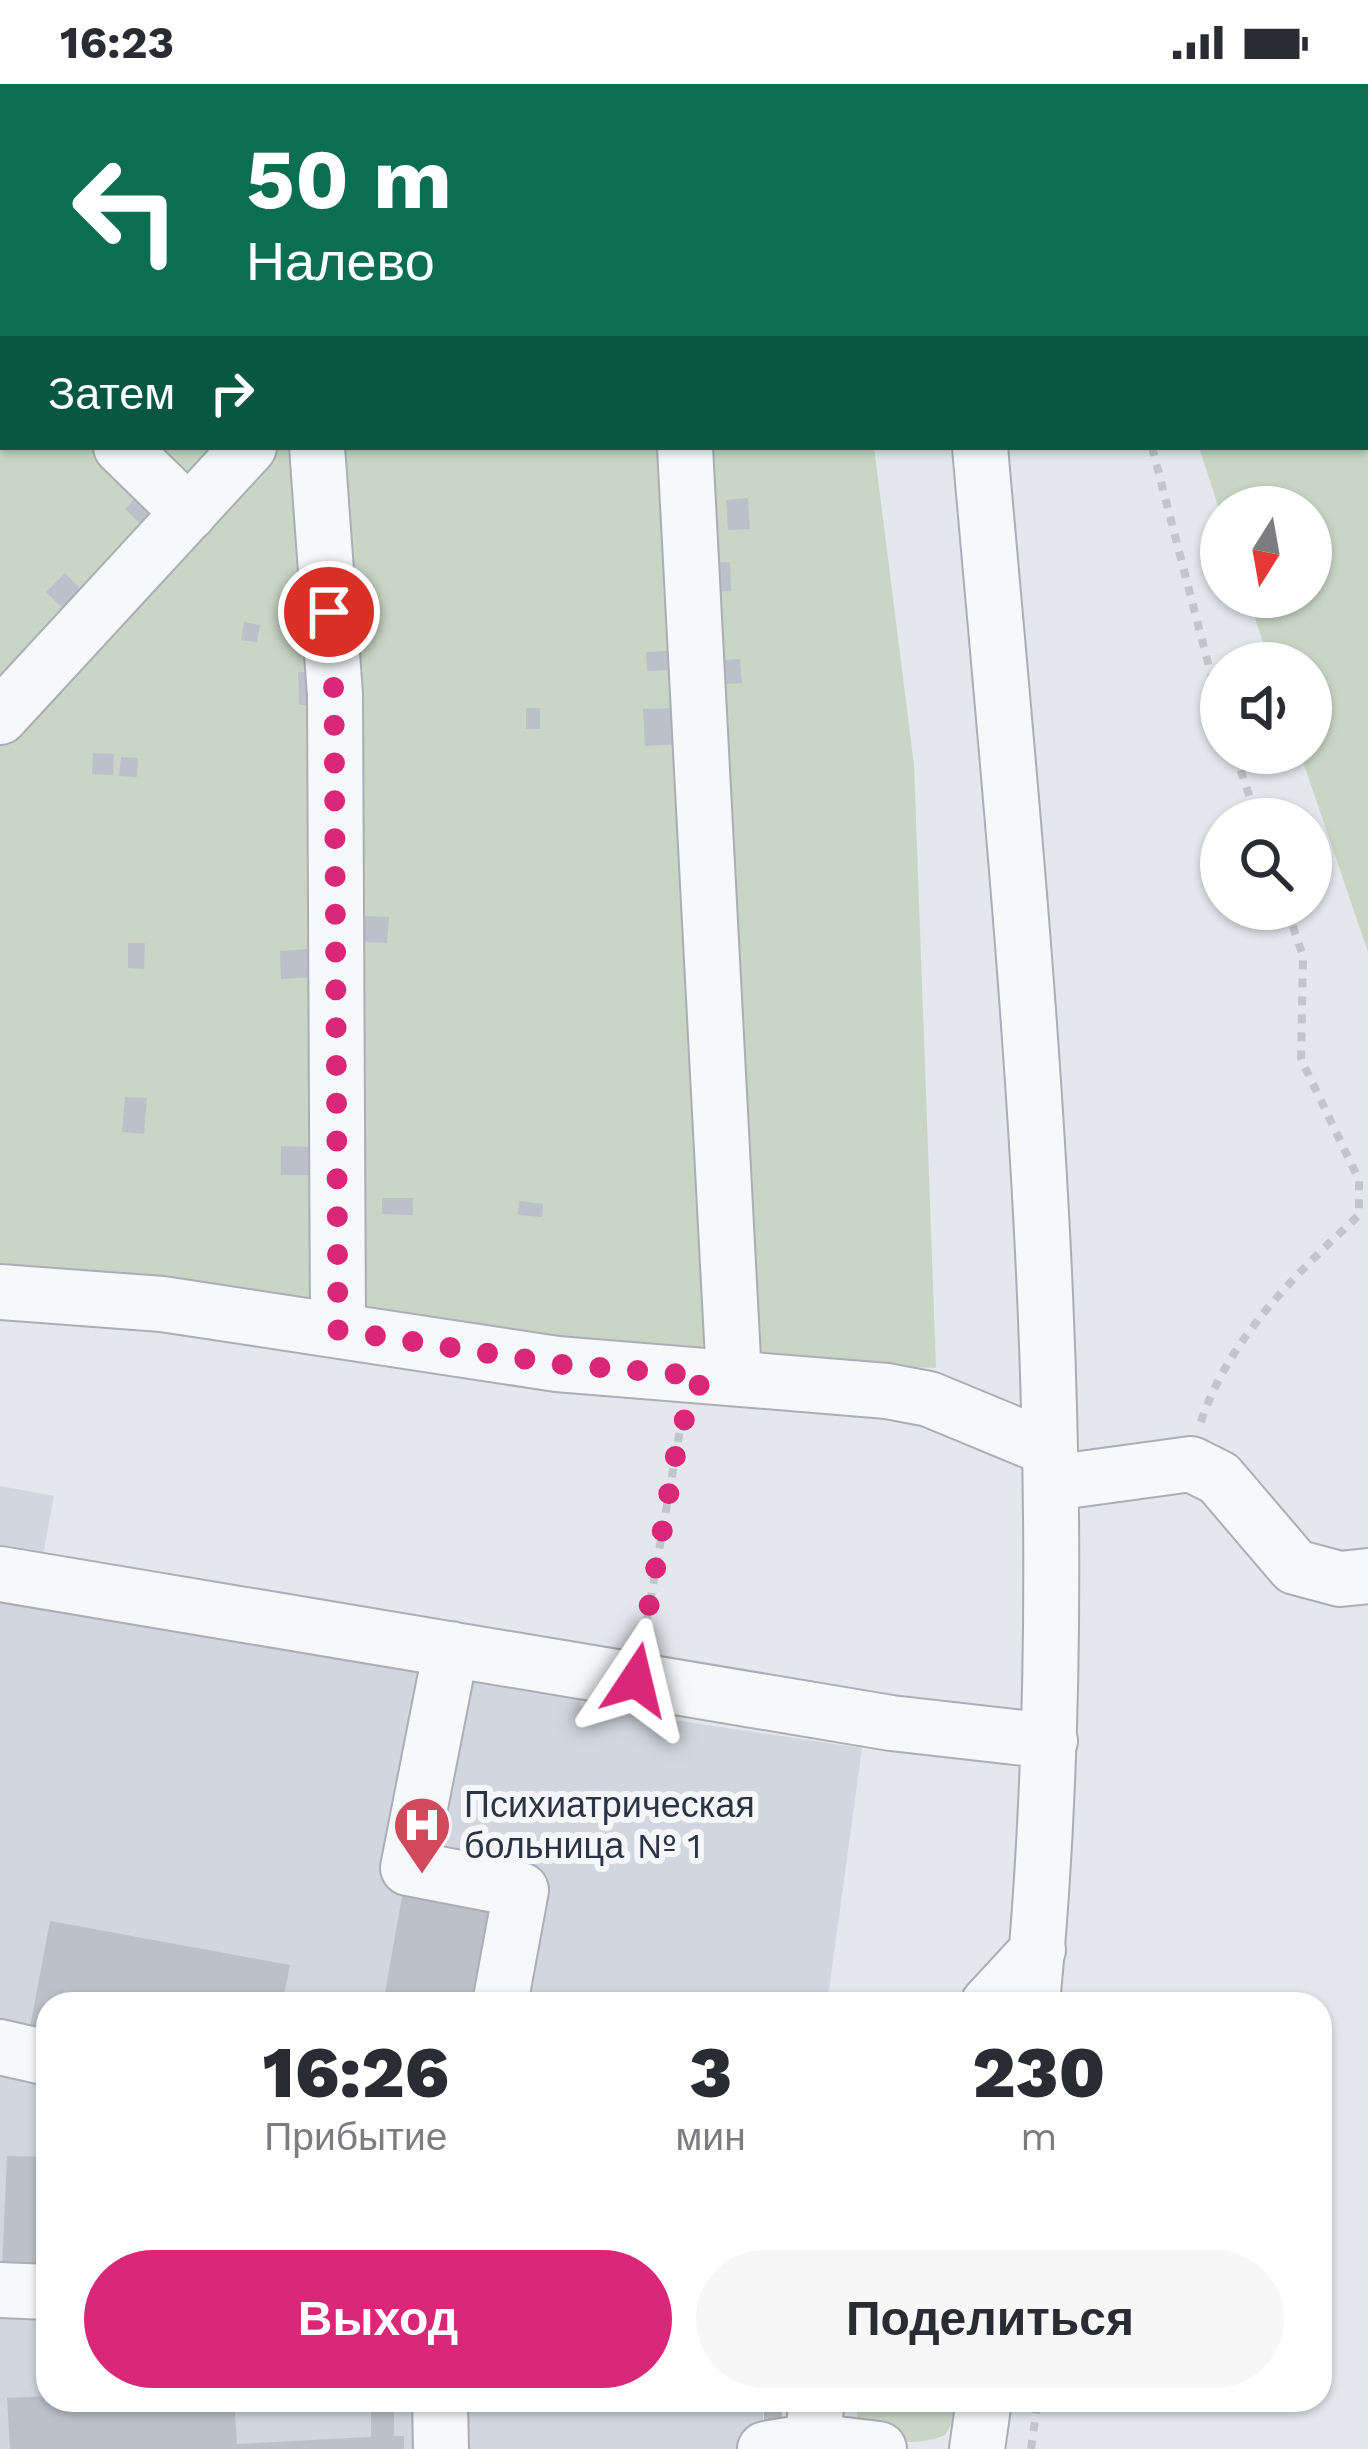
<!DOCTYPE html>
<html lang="ru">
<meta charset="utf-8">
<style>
body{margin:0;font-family:"Work Sans",sans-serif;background:#f7f7f7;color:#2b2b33;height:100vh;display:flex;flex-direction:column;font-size:45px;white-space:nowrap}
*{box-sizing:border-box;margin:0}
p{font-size:39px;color:#7c7c81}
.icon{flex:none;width:66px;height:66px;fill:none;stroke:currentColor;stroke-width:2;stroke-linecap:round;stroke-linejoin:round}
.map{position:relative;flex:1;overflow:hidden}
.sheet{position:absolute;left:36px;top:1908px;width:1296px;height:420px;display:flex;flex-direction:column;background:#fff;border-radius:36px;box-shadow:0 3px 9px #0004}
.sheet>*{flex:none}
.banner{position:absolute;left:0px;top:0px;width:1368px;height:366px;box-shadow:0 3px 9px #0004;background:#0b6e4f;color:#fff;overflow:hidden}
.needle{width:78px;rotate:191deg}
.fabs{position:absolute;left:1200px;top:402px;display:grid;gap:24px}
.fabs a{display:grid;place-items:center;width:132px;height:132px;border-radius:50%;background:#fff;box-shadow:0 3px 9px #0004;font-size:60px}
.pin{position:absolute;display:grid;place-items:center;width:102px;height:102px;color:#fff;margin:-51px;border:6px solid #fff;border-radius:50%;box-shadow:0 3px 12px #0007}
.me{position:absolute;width:132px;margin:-66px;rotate:10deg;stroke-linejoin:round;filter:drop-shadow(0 0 9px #0008)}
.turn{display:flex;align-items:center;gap:42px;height:252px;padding:0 48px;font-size:54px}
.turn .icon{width:156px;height:156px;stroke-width:2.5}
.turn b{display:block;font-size:84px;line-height:102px}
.then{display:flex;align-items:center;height:114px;padding:0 48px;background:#0003;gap:24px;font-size:45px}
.eta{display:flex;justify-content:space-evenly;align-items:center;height:204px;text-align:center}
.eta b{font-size:72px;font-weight:800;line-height:84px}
.action{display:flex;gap:24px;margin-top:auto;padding:24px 48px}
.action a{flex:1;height:138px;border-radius:72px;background:#db2777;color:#fff;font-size:48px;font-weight:800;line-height:138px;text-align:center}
.action a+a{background:#f7f7f7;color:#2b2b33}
.status{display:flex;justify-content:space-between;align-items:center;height:84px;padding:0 60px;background:#fff;direction:ltr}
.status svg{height:33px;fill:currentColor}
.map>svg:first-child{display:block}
.built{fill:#d2d6de}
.green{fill:#c9d6c5}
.building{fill:#bbc0ca}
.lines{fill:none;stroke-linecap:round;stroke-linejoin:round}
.minor-casing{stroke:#a9aeb7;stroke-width:58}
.path{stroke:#c2c5cb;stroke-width:8;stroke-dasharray:9 9;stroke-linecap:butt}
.minor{stroke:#f7f8fa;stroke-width:54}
.route{stroke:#db2777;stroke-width:21;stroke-dasharray:0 37.8}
.labels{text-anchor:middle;stroke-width:12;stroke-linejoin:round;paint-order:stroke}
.poi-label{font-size:36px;fill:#2b3445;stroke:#f4f6f9;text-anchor:start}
</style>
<div class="status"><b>16:23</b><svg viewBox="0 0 49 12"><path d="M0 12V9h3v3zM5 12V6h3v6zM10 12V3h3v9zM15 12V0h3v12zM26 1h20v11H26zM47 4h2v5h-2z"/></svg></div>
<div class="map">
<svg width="1368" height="2365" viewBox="0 0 1368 2365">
<rect width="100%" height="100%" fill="#e4e7ec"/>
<path class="built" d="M0 1402 54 1412 42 1476 586 1561 580 1622 862 1664 827 1920H48V2316H763V2346L774 2365H0Z"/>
<path class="green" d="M0 0H818L819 3H3V363H874L914 681 936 1284 556 1269 0 1197Z
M1131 0H1368V868L1300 669H1311V579H1270L1248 513H1311V423H1221V431L1199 363H1365V3Z
M859 2316H955L952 2339 945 2351C923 2362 874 2361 856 2342Z"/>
<path class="building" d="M141 408 163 429 147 446 125 425Z
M748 414 750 445 728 446 726 416Z
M730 478 731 507 710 508 709 479Z
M65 489 94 519 75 537 46 508Z
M244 538 260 541 257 558 241 556Z
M683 566 684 585 647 587 646 568Z
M740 575 742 599 713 601 711 577Z
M298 588 321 589 315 622 299 621Z
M526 624H540V645H526Z
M681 624 682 660 645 662 643 625Z
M93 669 114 670 113 691 92 690Z
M121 673 138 674 137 693 119 692Z
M365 832 389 833 387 859 364 858Z
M128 859H145L144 885 128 884Z
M311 865 312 893 281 895 280 867Z
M125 1013 147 1014 144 1050 122 1048Z
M281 1062 319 1063V1091H281Z
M382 1114H413V1131L382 1130Z
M519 1117 543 1120 542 1133 518 1131Z
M403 1807 493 1824 475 1920H383Z
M50 1837 290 1881 282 1920H48V1946L30 1943Z
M7 2072 48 2073V2188L2 2186Z
M48 2312V2316H234L237 2360 371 2353V2316H394V2352H404V2365H10L7 2314Z
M764 2320H782V2345H764Z"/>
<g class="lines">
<defs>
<path id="minor" d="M645 0 646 3
M948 0 949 3
M603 3 606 0
M121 363 189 429
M317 363 335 611 338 1246
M685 363 734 1294
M980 363C1025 880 1082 1401 1032 1920
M0 633 249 363
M0 1208 162 1220 557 1280 887 1307 929 1315 1050 1365
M1052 1399 1191 1380 1219 1394 1295 1483 1340 1495 1368 1492
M0 1490 891 1639 1050 1657
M451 1565 408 1784 521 1806 500 1920
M988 1920 1038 1866
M0 1963 48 1974
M0 2206 48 2208
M440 2316 441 2365
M812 2357 879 2365
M765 2365 812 2357 817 2316
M977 2365 984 2316"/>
</defs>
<use href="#minor" class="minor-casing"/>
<path class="path" d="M1152 363 1221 629
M1235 669 1257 735
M1201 1338C1228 1255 1297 1189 1359 1131V1096L1301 975 1303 872 1287 825
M644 1553 680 1346 686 1332
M1031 2365 1038 2316"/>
<use href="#minor" class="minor"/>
</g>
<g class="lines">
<path class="route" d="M329 528 334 611 338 1246 557 1280 703 1292 680 1346 636 1596"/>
</g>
<defs>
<symbol id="hospital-pin" viewBox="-11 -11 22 30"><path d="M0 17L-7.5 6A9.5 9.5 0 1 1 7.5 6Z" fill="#d1495b" stroke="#f4f6f9"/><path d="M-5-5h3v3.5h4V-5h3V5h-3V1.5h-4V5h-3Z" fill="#fff"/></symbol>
</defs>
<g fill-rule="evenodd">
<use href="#hospital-pin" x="389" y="1708" width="66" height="90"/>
</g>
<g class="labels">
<g class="poi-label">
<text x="464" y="1733">Психиатрическая<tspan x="464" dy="41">больница № 1</tspan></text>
</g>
</g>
</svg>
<div class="fabs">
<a><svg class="needle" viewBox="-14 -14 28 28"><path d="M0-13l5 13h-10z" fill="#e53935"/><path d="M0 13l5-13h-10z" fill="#7c7c81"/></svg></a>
<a><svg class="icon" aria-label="sound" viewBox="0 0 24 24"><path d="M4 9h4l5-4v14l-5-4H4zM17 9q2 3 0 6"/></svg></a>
<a><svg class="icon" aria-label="search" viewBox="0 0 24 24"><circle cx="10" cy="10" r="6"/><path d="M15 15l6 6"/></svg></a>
</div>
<div class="pin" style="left:329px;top:528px;background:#d93025"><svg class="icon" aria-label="arrive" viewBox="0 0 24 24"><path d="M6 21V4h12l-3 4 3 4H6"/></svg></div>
<svg class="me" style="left:636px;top:1596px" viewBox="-20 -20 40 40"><path d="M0-17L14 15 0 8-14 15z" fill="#db2777" stroke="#fff" stroke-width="4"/></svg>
<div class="banner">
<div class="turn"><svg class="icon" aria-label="left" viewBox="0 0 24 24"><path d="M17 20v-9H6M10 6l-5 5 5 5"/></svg><div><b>50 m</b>Налево</div></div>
<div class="then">Затем<svg class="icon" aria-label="right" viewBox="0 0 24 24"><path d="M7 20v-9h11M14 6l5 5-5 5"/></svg></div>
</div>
<section class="sheet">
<div class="eta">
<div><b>16:26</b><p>Прибытие</p></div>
<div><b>3</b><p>мин</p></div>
<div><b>230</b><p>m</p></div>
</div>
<div class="action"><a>Выход</a><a>Поделиться</a></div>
</section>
</div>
